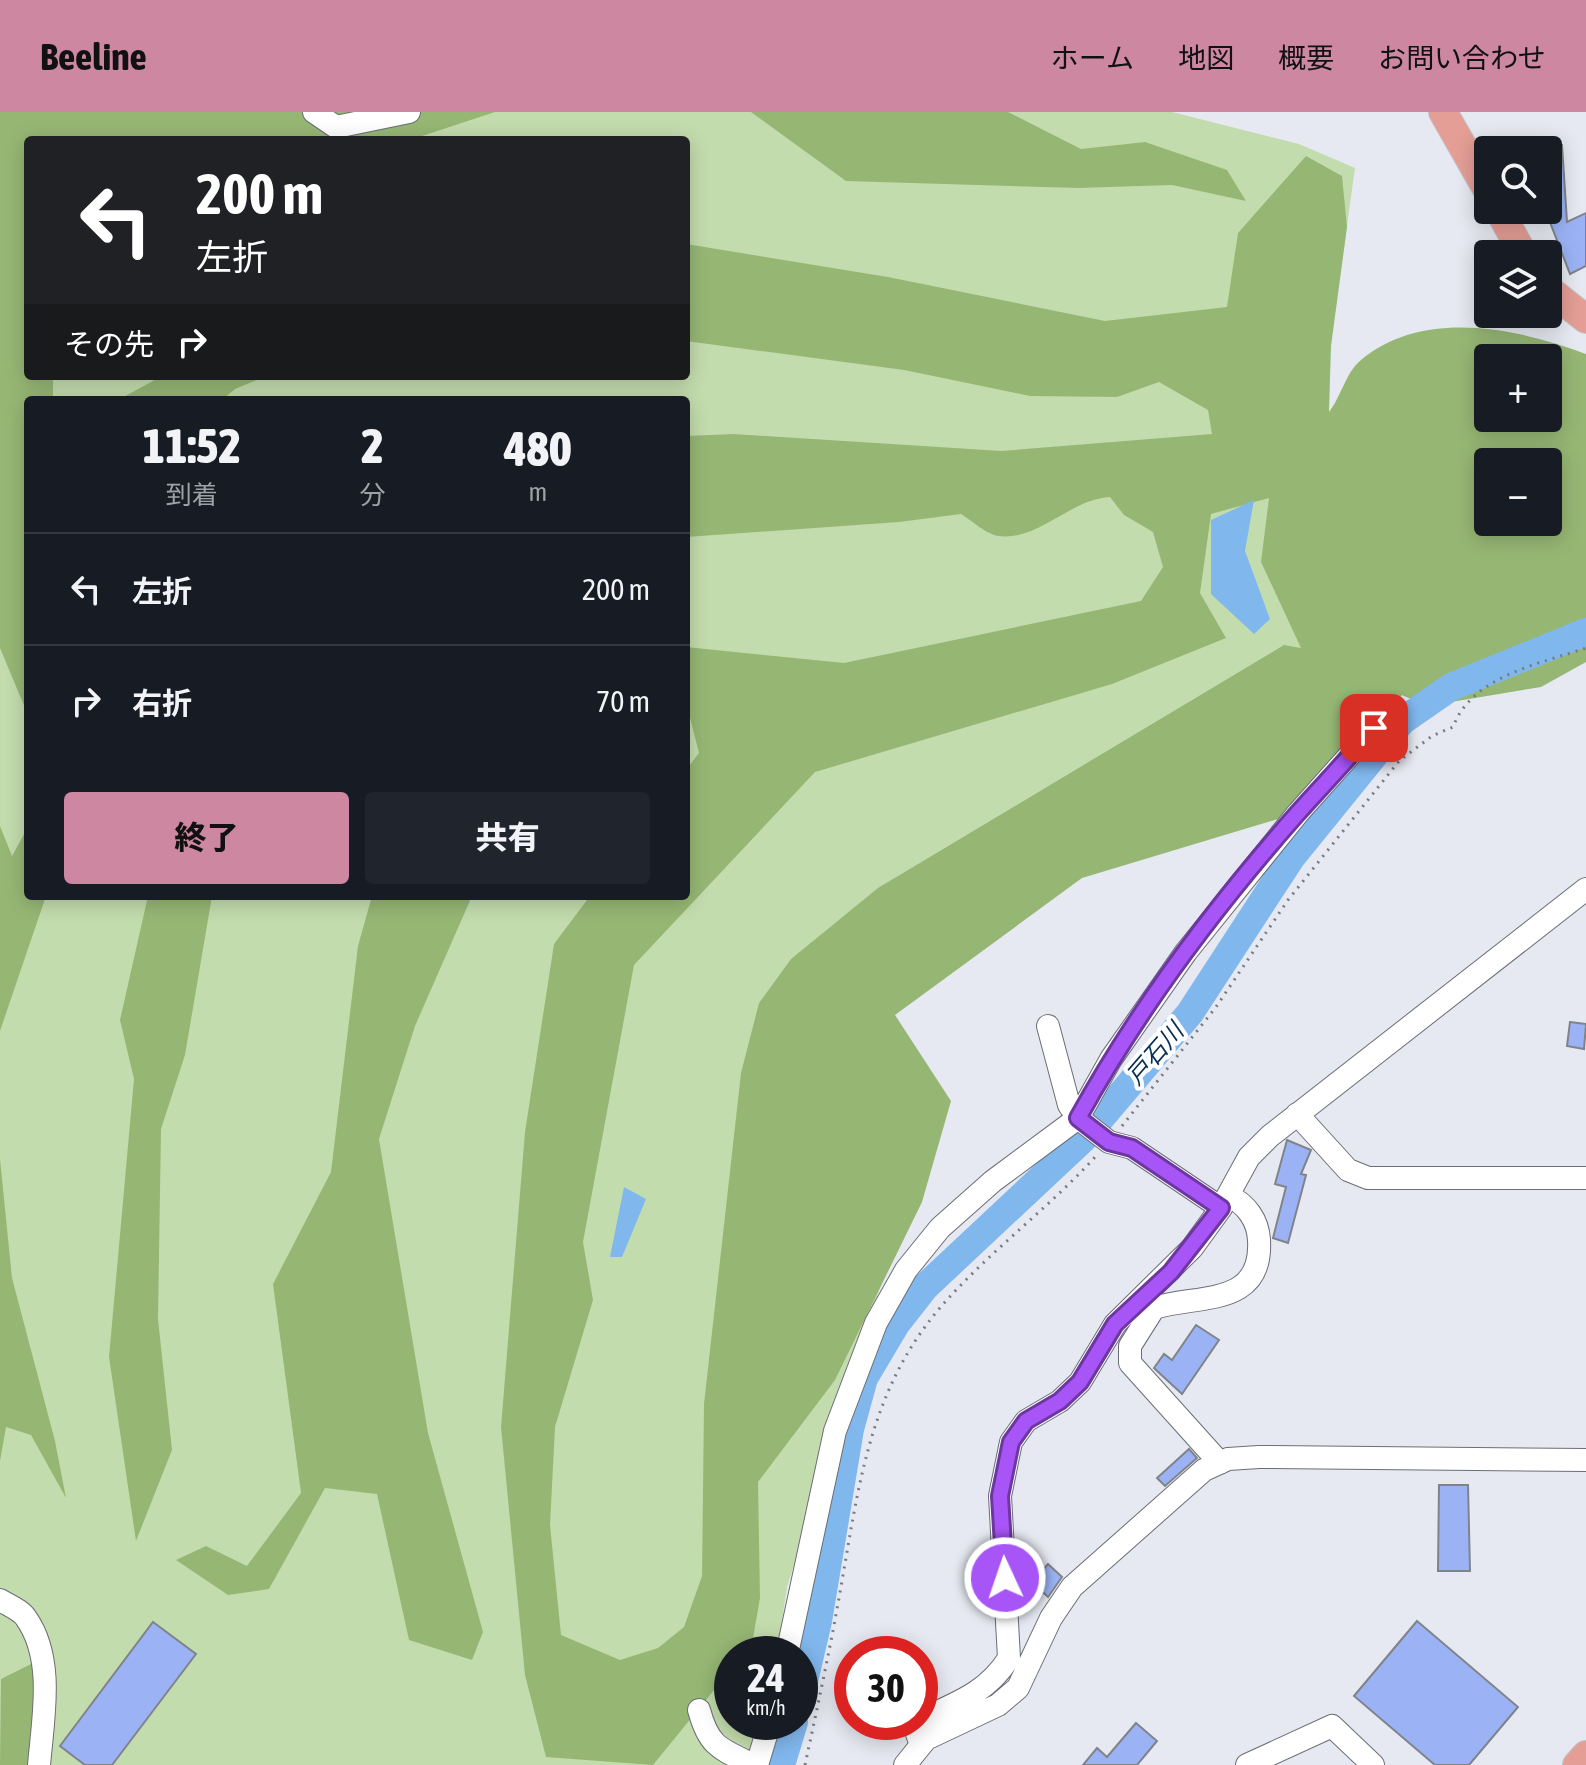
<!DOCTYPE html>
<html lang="ja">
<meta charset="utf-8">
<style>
body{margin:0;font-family:"Asap Condensed","Noto Sans JP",sans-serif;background:#20242c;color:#f1f3f6;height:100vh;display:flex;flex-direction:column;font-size:30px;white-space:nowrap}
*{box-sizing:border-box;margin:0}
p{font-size:26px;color:#9ea1a6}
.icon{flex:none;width:44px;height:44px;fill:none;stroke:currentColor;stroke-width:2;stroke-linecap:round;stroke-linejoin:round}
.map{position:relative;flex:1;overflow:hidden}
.details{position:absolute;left:24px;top:284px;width:666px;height:504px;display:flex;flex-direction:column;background:#171b24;border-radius:8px;box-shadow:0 4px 20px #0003}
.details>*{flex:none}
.guide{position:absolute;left:24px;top:24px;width:666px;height:244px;border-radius:8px;box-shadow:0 4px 20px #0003;background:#202124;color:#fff;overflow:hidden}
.controls{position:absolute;left:1474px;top:24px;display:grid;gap:16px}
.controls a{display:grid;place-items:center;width:88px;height:88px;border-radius:8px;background:#171b24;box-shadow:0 4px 20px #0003;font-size:40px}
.speed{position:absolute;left:714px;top:1524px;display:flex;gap:16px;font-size:40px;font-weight:700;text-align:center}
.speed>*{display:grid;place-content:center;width:104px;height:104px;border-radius:50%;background:#171b24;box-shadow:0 4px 20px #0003;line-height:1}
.speed small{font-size:20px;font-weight:400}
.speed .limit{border:12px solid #d22;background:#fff;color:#111}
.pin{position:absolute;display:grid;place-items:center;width:68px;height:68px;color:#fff;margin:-34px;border-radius:16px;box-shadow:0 4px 12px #0006}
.me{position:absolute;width:88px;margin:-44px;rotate:357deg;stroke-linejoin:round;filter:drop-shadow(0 0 6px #0008)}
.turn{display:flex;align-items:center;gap:28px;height:168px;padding:0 40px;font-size:36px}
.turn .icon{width:104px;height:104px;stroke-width:2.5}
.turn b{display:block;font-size:56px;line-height:68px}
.then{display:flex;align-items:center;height:76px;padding:0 40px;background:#0003;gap:16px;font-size:30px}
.eta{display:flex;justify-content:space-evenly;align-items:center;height:136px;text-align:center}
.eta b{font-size:48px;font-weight:800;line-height:56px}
.cta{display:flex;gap:16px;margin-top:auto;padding:16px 40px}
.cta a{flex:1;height:92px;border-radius:8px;background:#cd87a1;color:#111;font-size:32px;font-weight:800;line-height:92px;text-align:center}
.cta a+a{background:#20242c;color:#f1f3f6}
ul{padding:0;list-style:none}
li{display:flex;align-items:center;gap:24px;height:112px;padding:0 40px;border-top:2px solid #363941}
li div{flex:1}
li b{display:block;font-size:30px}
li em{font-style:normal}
header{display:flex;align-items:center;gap:48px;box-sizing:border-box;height:112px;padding:0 40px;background:#cd87a1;color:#111}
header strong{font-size:38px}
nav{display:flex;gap:44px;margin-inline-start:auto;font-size:28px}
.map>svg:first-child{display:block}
.green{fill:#c3dcad;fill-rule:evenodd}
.forest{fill:#96b774;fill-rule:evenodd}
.water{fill:#80b7ed}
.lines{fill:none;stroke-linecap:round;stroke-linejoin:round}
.river{stroke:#80b7ed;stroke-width:28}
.building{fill:#9bb3f5;stroke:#80838a;stroke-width:2}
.minor-casing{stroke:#6b6e75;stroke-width:24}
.major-casing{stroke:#c5c5c6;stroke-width:30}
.path{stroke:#797b81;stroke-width:3;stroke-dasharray:2 6;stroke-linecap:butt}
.minor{stroke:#fff;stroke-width:22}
.major{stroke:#e49e96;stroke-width:28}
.route-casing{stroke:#6d37a1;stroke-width:20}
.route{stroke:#a855f7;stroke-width:14}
.labels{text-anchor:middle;stroke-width:8;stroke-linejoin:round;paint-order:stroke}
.water-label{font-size:24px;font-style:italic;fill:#063053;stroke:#fff}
</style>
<header>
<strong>Beeline</strong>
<nav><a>ホーム</a><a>地図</a><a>概要</a><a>お問い合わせ</a></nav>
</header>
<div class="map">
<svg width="1586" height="1653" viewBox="0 0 1586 1653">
<rect width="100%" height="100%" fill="#e6e9f1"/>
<path class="green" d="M0 0H1172L1299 32 1355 56 1326 266 1301 536 880 885 933 1004 787 1475 777 1542H732V1610H766L746 1653H0ZM28 28H686V264H28ZM28 288H686V784H28Z"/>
<path class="forest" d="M0 0H495L410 28H28V264H53V288H28V603L0 536Z
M751 0H1008L1081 37 1145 30 1227 58 1246 89 1172 73 1078 76 846 69Z
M1306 44 1342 64 1347 115 1331 234 1329 300C1341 285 1346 260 1361 248 1423 196 1517 216 1586 242V550L1541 575 1427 594 1402 583 1298 701 1082 766 895 903 951 989 922 1090 835 1268 758 1370 760 1486 752 1532 743 1542H732V1556L653 1653 546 1645 525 1563 501 1315 525 1020 554 832 590 784H686V658L699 641 686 590V535L844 551 1141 489 1163 455 1153 420 1124 403 1110 385C1070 387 1039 429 999 424 987 423 971 408 961 402L899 410 686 425V324L734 322 1001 339 1212 322 1208 298 1159 270 1117 285 1030 284 904 258 686 229V132L888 165 1105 209 1227 195 1238 121ZM1488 246H1548V306H1488ZM1488 350H1548V410H1488ZM1269 386 1261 450 1301 536 1284 533 878 776 791 847 759 891 741 961 704 1292 702 1464 684 1515 658 1536 620 1548 561 1523 550 1413 555 1315 593 1188 583 1130 634 853 815 660 1112 572 1226 526 1200 481 1211 402Z
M162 264H266L235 277 222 288H118Z
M0 714 12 744 28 715V784H46L0 919Z
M148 784H212L185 943 161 1017 158 1207 172 1338 136 1429 109 1245 134 967 120 908Z
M372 784H472L415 914 379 1027 428 1321 483 1520 472 1548 409 1528 377 1382 325 1376 269 1477 228 1483 176 1448 206 1434 247 1454 301 1381 273 1172 331 1060 358 834Z
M0 1047 12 1166 55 1329 66 1386 31 1323 6 1315 0 1349Z
M43 1546 30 1653H0L1 1567Z"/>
<path class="water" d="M1254 388 1245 439 1270 507 1254 522 1211 482V408Z
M624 1075 646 1087 622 1145H610Z"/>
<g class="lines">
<path class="river" d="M800 1586 818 1509 850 1317 864 1266 896 1212 925 1175 1083 1027 1190 901 1291 746 1402 609 1451 575 1586 520
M781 1653 794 1610"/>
</g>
<path class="building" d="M1562 33 1567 110 1586 101V154L1570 162 1548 105V34Z
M1570 910 1586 912 1584 937 1567 934Z
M1287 1028 1311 1038 1301 1062 1306 1063 1288 1131 1273 1126 1286 1075 1275 1072Z
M1196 1213 1219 1228 1182 1282 1154 1256 1164 1242 1172 1248Z
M1189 1337 1197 1346 1165 1374 1157 1366Z
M1439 1373H1468L1470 1459H1438Z
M1048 1452 1062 1465 1048 1485 1032 1470Z
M1417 1509 1518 1595 1469 1653H1435L1354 1584Z
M153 1510 196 1542 112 1653H85L60 1634Z
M1136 1611 1157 1629 1137 1653H1083L1097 1636 1107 1645Z"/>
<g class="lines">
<defs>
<path id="minor" d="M314 0 336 15 409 0
M1048 914 1069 993 1078 1006 1109 1030 1132 1036 1221 1096
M1297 1002 1348 1058 1368 1066H1586
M1220 1351 1130 1251V1234L1154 1196C1198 1182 1263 1196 1259 1128 1258 1108 1246 1092 1229 1084
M0 1488C8 1493 21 1498 26 1506 55 1547 43 1606 39 1653
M787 1542 835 1319 876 1211 906 1158 940 1116 993 1069 1078 1006 1111 947 1186 840 1298 701 1374 616
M699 1598C709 1635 720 1637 754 1653
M921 1633 917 1622 922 1607C957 1591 988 1580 1009 1546L1000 1384 1011 1330 1026 1309 1060 1289 1080 1270 1115 1212 1192 1136 1221 1096 1249 1045 1270 1024 1586 777
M757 1653 770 1610
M905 1653 926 1627 998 1593 1018 1576 1051 1506 1072 1475 1204 1358 1228 1347 1259 1345 1586 1348
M1247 1653 1332 1614 1373 1653"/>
<path id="major" d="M1443 0 1488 79
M1499 98 1523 142
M1548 177 1586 207
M1577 1653 1586 1643"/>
</defs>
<use href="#minor" class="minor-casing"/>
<use href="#major" class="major-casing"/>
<path class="path" d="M1122 1014 1216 895 1288 788 1399 649 1432 624 1453 615C1472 564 1539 552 1586 536
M805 1653C817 1597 829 1542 839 1486 858 1381 867 1282 939 1197 987 1141 1047 1098 1096 1044"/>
<use href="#minor" class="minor"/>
<use href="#major" class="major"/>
</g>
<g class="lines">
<defs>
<path id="route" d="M1005 1466 1000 1384 1011 1330 1026 1309 1060 1289 1080 1270 1115 1212 1171 1160 1221 1096 1132 1036 1109 1030 1078 1006C1138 897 1214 796 1296 703 1322 674 1349 646 1374 616"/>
</defs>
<use href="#route" class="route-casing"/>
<use href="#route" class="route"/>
</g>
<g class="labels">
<g class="water-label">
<text transform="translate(1155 942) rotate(-49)" y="8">戸石川</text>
</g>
</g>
</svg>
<div class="controls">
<a><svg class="icon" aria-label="search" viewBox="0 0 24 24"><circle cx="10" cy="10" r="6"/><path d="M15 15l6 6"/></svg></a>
<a><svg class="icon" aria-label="layers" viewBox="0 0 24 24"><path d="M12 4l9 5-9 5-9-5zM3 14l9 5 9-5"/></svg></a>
<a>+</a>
<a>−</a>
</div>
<div class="speed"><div>24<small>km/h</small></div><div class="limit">30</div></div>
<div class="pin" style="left:1374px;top:616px;background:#d93025"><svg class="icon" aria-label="arrive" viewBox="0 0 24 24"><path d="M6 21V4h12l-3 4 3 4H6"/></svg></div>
<svg class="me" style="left:1005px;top:1466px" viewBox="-20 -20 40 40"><circle r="17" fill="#a855f7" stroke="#fff" stroke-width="3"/><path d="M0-11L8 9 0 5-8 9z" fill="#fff"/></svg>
<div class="guide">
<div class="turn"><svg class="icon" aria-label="left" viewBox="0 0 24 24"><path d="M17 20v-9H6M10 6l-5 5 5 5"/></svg><div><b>200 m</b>左折</div></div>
<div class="then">その先<svg class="icon" aria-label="right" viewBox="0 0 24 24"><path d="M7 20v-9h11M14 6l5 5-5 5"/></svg></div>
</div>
<section class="details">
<div class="eta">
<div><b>11:52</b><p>到着</p></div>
<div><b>2</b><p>分</p></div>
<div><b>480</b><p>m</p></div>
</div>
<ul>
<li><svg class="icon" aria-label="left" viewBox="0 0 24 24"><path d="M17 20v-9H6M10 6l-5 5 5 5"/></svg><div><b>左折</b></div><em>200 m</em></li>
<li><svg class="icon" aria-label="right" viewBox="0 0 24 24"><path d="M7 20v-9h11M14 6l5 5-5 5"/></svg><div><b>右折</b></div><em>70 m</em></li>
</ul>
<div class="cta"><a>終了</a><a>共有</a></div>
</section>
</div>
